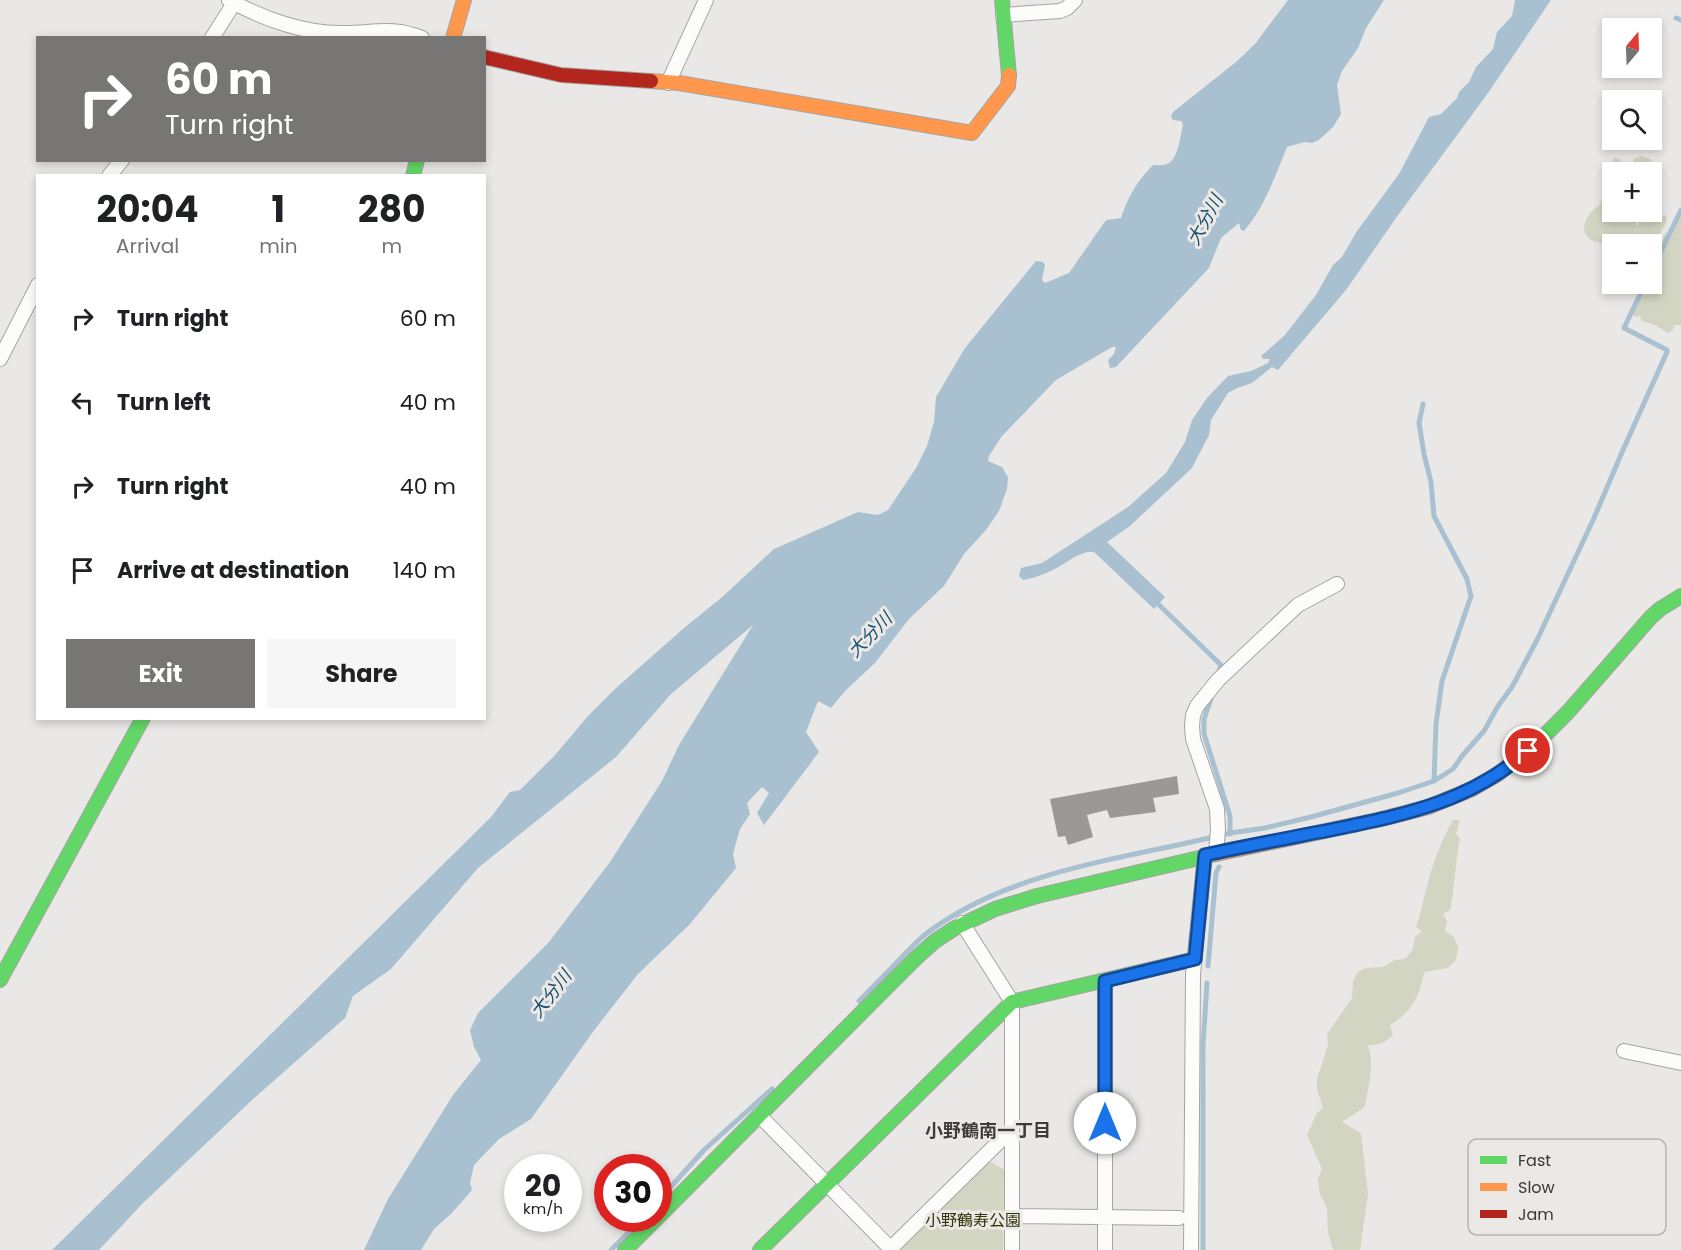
<!DOCTYPE html>
<meta charset="utf-8">
<style>
body{margin:0;font-family:Poppins,"Noto Sans JP",sans-serif;background:#f6f6f6;color:#202124;height:100vh;display:flex;flex-direction:column;font-size:22px;white-space:nowrap}
*{box-sizing:border-box;margin:0}
p{font-size:20px;color:#757577}
.icon{flex:none;width:33px;height:33px;fill:none;stroke:currentColor;stroke-width:2;stroke-linecap:round;stroke-linejoin:round}
.map{position:relative;flex:1;overflow:hidden}
.panel{position:absolute;left:36px;top:174px;width:450px;height:546px;display:flex;flex-direction:column;background:#fff;border-radius:0px;box-shadow:0 3px 9px #0003}
.panel>*{flex:none}
.guide{position:absolute;left:36px;top:36px;width:450px;height:126px;border-radius:0px;box-shadow:0 3px 9px #0003;background:#787674;color:#fff;overflow:hidden}
.needle{width:39px;rotate:19deg}
.buttons{position:absolute;left:1602px;top:18px;display:grid;gap:12px}
.buttons a{display:grid;place-items:center;width:60px;height:60px;border-radius:0px;background:#fff;box-shadow:0 3px 9px #0003;font-size:30px}
.speed{position:absolute;left:504px;top:1154px;display:flex;gap:12px;font-size:30px;font-weight:700;text-align:center}
.speed>*{display:grid;place-content:center;width:78px;height:78px;border-radius:50%;background:#fff;box-shadow:0 3px 9px #0003;line-height:1}
.speed small{font-size:15px;font-weight:400}
.speed .limit{border:9px solid #d22;background:#fff;color:#111}
.pin{position:absolute;display:grid;place-items:center;width:51px;height:51px;color:#fff;margin:-26px;border:3px solid #fff;border-radius:50%;box-shadow:0 2px 6px #0007}
.me{position:absolute;width:66px;margin:-33px;rotate:0deg;stroke-linejoin:round;filter:drop-shadow(0 0 4px #0008)}
.turn{display:flex;align-items:center;gap:21px;height:126px;padding:0 30px;font-size:27px}
.turn .icon{width:78px;height:78px;stroke-width:2.5}
.turn b{display:block;font-size:42px;line-height:51px}
.eta{display:flex;justify-content:space-evenly;align-items:center;height:102px;text-align:center}
.eta b{font-size:36px;font-weight:700;line-height:42px}
.button{display:flex;gap:12px;margin-top:auto;padding:12px 30px}
.button a{flex:1;height:69px;border-radius:0px;background:#787674;color:#fff;font-size:24px;font-weight:700;line-height:69px;text-align:center}
.button a+a{background:#f6f6f6;color:#202124}
ul{padding:0;list-style:none}
li{display:flex;align-items:center;gap:18px;height:84px;padding:0 30px}
li div{flex:1}
li b{display:block;font-size:22px}
li em{font-style:normal}
.map>svg:first-child{display:block}
.green{fill:#d1d5c1}
.water{fill:#a9c0d0}
.lines{fill:none;stroke-linecap:round;stroke-linejoin:round}
.stream{stroke:#a9c0d0;stroke-width:5}
.building{fill:#9a9998}
.street-casing{stroke:#a6a4a3;stroke-width:16}
.fast-casing{stroke:#a6a4a3;stroke-width:16}
.slow-casing{stroke:#a6a4a3;stroke-width:16}
.jam-casing{stroke:#a6a4a3;stroke-width:16}
.street{stroke:#fcfcfb;stroke-width:14}
.fast{stroke:#63d668;stroke-width:14}
.slow{stroke:#ff974d;stroke-width:14}
.jam{stroke:#b3261e;stroke-width:14}
.route-casing{stroke:#114b97;stroke-width:15}
.route{stroke:#1a73e8;stroke-width:10}
.labels{text-anchor:middle;stroke-width:6;stroke-linejoin:round;paint-order:stroke}
.park-label{font-size:16px;fill:#30370b;stroke:#ebe8e5}
.water-label{font-size:18px;font-style:italic;fill:#165072;stroke:#ebe8e5}
.neighbourhood-label{font-size:18px;font-weight:bold;fill:#3e3c3a;stroke:#ebe8e5}
.key{fill:#ebe8e5;stroke:#b6b3b1;stroke-width:1.5}
.key-label{font-size:16px;fill:#3a3837}
</style>
<div class="map">
<svg width="1681" height="1250" viewBox="0 0 1681 1250">
<rect width="100%" height="100%" fill="#eae8e6"/>
<path class="green" d="M1641 156 1648 158 1652 161V166L1649 170 1653 172V180L1652 182V172H1612V194L1610 195 1612 203 1610 206H1612V212H1632L1636 220V226L1639 224 1636 216 1637 214 1656 212 1660 217 1664 215 1667 218C1665 229 1656 237 1652 248V244H1612V249C1609 247 1607 245 1604 244 1598 241 1590 242 1586 235 1580 226 1590 209 1599 206L1609 184V172L1614 158 1620 159 1621 163 1627 166 1632 163 1635 158Z
M1681 213V325H1675L1672 331 1668 333 1655 325 1642 321 1640 316 1636 317 1630 314 1631 308 1643 284H1652V264L1659 253 1664 235 1669 231 1677 216Z
M1453 820H1460L1456 834 1460 839C1455 863 1455 887 1450 910L1443 914 1447 921 1445 931 1454 937 1458 948 1456 960 1448 968 1424 972C1420 996 1412 1012 1390 1025L1393 1035C1385 1043 1379 1045 1368 1045 1375 1068 1368 1085 1365 1107L1342 1122 1361 1133 1368 1194 1360 1250H1333L1328 1232 1327 1208 1320 1194 1318 1180 1322 1169 1307 1135 1317 1113 1323 1108 1317 1089V1079L1328 1045 1327 1034 1352 998 1353 981 1358 972 1366 968 1383 967 1395 960 1405 959 1413 949 1415 937 1422 931 1416 927C1421 913 1423 899 1427 886 1433 863 1441 841 1453 820Z
M989 1161 1004 1170 1003 1250H898Z"/>
<path class="water" d="M1288 0H1384L1366 28 1358 48 1342 71 1337 85 1341 114 1333 127 1319 140 1312 143 1305 142 1287 147C1275 176 1265 207 1244 231L1241 230 1239 223 1221 238 1209 268 1116 367 1110 368 1108 360 1114 354 1116 347H1112L1056 380 1002 436 989 456 988 461 1002 467 1008 477 1007 489 999 511 986 530 964 554 944 586 909 619 875 663 846 690 831 708 818 701 806 732 819 752 764 825 757 813 769 793 762 787 747 803 750 814 740 829 733 854 736 868 690 924 638 974 595 1029 531 1119 499 1139 474 1165 470 1183 472 1190 452 1213 434 1229 421 1250H364L388 1199 453 1095 481 1060 474 1047 470 1030 478 1013 549 942 610 862 662 781 679 745 753 625 671 694 616 757 478 868 391 969 353 996 345 1018 251 1101 143 1203 99 1250H52L491 817 510 792 520 790 555 755 588 716 616 688 684 628 721 598 774 549 858 512 878 515 888 510 916 468 927 446 934 422 936 397 965 348 1036 261 1043 262 1045 265 1042 280 1045 283 1069 273 1106 220 1121 218C1129 195 1136 183 1153 165 1158 165 1165 166 1169 163 1178 158 1181 134 1183 124L1181 121 1173 120 1171 117 1173 112 1236 62 1255 44Z
M1515 0H1551L1488 93 1396 218 1346 290 1278 370 1272 367 1252 383 1237 388 1228 393 1211 420 1209 435 1192 468 1130 526 1107 542 1165 597 1154 609 1094 552C1081 550 1067 563 1055 569 1045 574 1034 578 1023 580L1019 576 1021 568 1042 563 1128 507 1166 473 1185 442 1192 420 1207 398 1228 376 1251 371 1268 363 1270 359H1263L1261 356 1284 336 1316 295 1333 265 1342 257 1357 231 1399 174 1429 117 1441 114 1457 98 1459 92 1469 82 1476 67 1493 49 1497 32 1512 16Z"/>
<g class="lines">
<path class="stream" d="M1676 18 1681 20
M1652 270 1681 210
M1154 600 1221 665 1218 675
M1434 781 1453 769 1462 756 1484 731 1498 706 1512 687 1537 640 1594 518 1623 450 1667 352V350L1624 328 1645 284
M1230 834V833L1265 828 1311 817 1398 793 1434 781 1436 724 1442 681 1471 596 1467 579 1434 516 1431 482 1424 454 1419 423 1423 404
M1208 966 1216 873 1219 867
M859 1001C873 987 887 973 901 958 909 950 918 940 927 933 1014 868 1128 859 1230 833V816L1204 734V719L1212 696
M658 1201 704 1150 772 1089
M611 1250 635 1226
M1203 1250V1046L1207 983"/>
</g>
<path class="building" d="M1177 776 1179 794 1153 798 1156 812 1110 818 1107 810 1087 815 1093 837 1068 845 1065 836 1058 837 1050 799Z"/>
<g class="lines">
<defs>
<path id="street" d="M229 0C263 19 305 34 344 33 374 33 392 26 422 38
M1003 15 1060 11 1067 8 1075 0
M212 38 236 0
M668 83 706 0
M109 176 122 160
M0 359 38 285
M1216 853 1218 830 1217 809 1193 739 1192 726 1193 715 1197 706 1218 680 1298 605 1337 584
M962 923 1012 1002V1250
M1105 981V1250
M1624 1051 1681 1063
M759 1115 891 1249
M1012 1216 1179 1218
M889 1250 1012 1129
M1191 1250 1193 974 1205 855"/>
<path id="fast" d="M1002 0 1009 75
M413 176 417 160
M1539 741 1568 712 1651 617 1660 609 1681 596
M0 980 143 718
M658 1217 916 958 935 941 955 928 995 909 1037 896 1216 854
M625 1250 657 1218
M760 1250 1012 1002 1195 959"/>
<path id="slow" d="M453 38 464 0
M651 81 679 83 972 133 1008 86 1009 75
M1216 854 1382 819 1428 807 1472 789 1498 774 1539 741"/>
<path id="jam" d="M484 57 561 75 651 81"/>
</defs>
<use href="#street" class="street-casing"/>
<use href="#fast" class="fast-casing"/>
<use href="#slow" class="slow-casing"/>
<use href="#jam" class="jam-casing"/>
<use href="#street" class="street"/>
<use href="#fast" class="fast"/>
<use href="#slow" class="slow"/>
<use href="#jam" class="jam"/>
</g>
<g class="lines">
<defs>
<path id="route" d="M1105 1123V981L1195 959 1205 855C1250 845 1295 837 1340 828 1412 813 1471 800 1528 751"/>
</defs>
<use href="#route" class="route-casing"/>
<use href="#route" class="route"/>
</g>
<g class="labels">
<g class="park-label">
<text x="973" y="1226">小野鶴寿公園</text>
</g>
<g class="water-label">
<text transform="translate(1205 220) rotate(-61)" y="6">大分川</text>
<text transform="translate(870 635) rotate(-46)" y="6">大分川</text>
<text transform="translate(551 994) rotate(-52)" y="6">大分川</text>
</g>
<g class="neighbourhood-label">
<text x="988" y="1137">小野鶴南一丁目</text>
</g>
</g>
<rect x="1468" y="1139" width="198" height="96" rx="9" class="key"/>
<rect x="1480" y="1156" width="27" height="8" fill="#63d668"/>
<rect x="1480" y="1183" width="27" height="8" fill="#ff974d"/>
<rect x="1480" y="1210" width="27" height="8" fill="#b3261e"/>
<g class="key-label">
<text x="1518" y="1166">Fast</text>
<text x="1518" y="1193">Slow</text>
<text x="1518" y="1220">Jam</text>
</g>
</svg>
<div class="buttons">
<a><svg class="needle" viewBox="-14 -14 28 28"><path d="M0-13l5 13h-10z" fill="#e53935"/><path d="M0 13l5-13h-10z" fill="#757577"/></svg></a>
<a><svg class="icon" aria-label="search" viewBox="0 0 24 24"><circle cx="10" cy="10" r="6"/><path d="M15 15l6 6"/></svg></a>
<a>+</a>
<a>−</a>
</div>
<div class="speed"><div>20<small>km/h</small></div><div class="limit">30</div></div>
<div class="pin" style="left:1528px;top:751px;background:#d93025"><svg class="icon" aria-label="arrive" viewBox="0 0 24 24"><path d="M6 21V4h12l-3 4 3 4H6"/></svg></div>
<svg class="me" style="left:1105px;top:1123px" viewBox="-20 -20 40 40"><circle r="19" fill="#fff"/><path d="M0-13L10 11 0 6-10 11z" fill="#1a73e8"/></svg>
<div class="guide">
<div class="turn"><svg class="icon" aria-label="right" viewBox="0 0 24 24"><path d="M7 20v-9h11M14 6l5 5-5 5"/></svg><div><b>60 m</b>Turn right</div></div>
</div>
<section class="panel">
<div class="eta">
<div><b>20:04</b><p>Arrival</p></div>
<div><b>1</b><p>min</p></div>
<div><b>280</b><p>m</p></div>
</div>
<ul>
<li><svg class="icon" aria-label="right" viewBox="0 0 24 24"><path d="M7 20v-9h11M14 6l5 5-5 5"/></svg><div><b>Turn right</b></div><em>60 m</em></li>
<li><svg class="icon" aria-label="left" viewBox="0 0 24 24"><path d="M17 20v-9H6M10 6l-5 5 5 5"/></svg><div><b>Turn left</b></div><em>40 m</em></li>
<li><svg class="icon" aria-label="right" viewBox="0 0 24 24"><path d="M7 20v-9h11M14 6l5 5-5 5"/></svg><div><b>Turn right</b></div><em>40 m</em></li>
<li><svg class="icon" aria-label="arrive" viewBox="0 0 24 24"><path d="M6 21V4h12l-3 4 3 4H6"/></svg><div><b>Arrive at destination</b></div><em>140 m</em></li>
</ul>
<div class="button"><a>Exit</a><a>Share</a></div>
</section>
</div>
